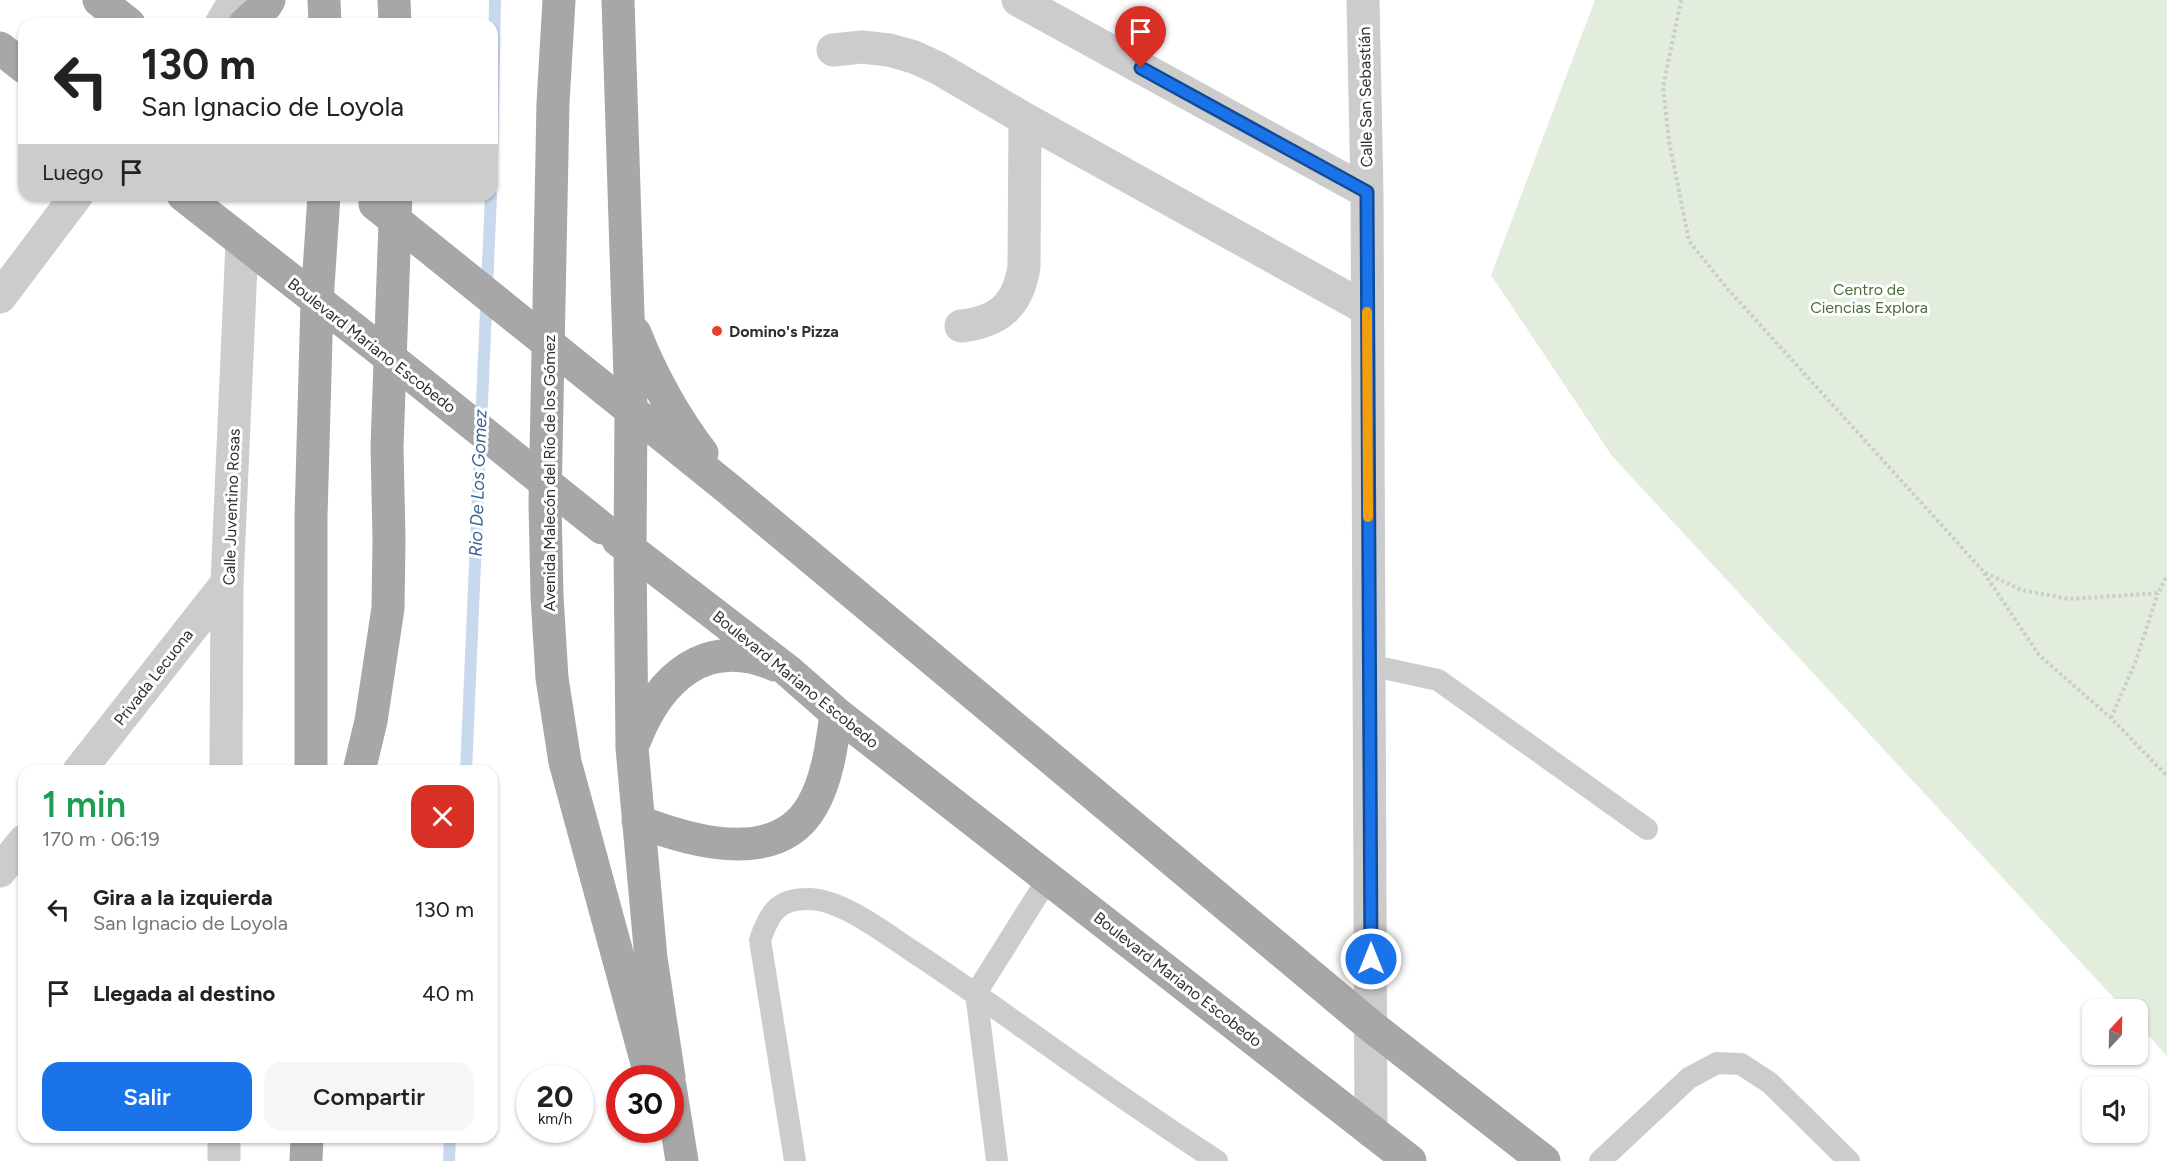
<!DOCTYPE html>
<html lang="es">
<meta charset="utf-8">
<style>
body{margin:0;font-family:Figtree,sans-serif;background:#f6f6f6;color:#222;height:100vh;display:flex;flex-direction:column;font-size:22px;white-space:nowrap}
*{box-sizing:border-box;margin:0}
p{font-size:20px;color:#767676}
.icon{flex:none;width:33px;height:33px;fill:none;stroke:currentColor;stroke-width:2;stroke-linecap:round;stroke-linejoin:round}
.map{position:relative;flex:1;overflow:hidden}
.drawer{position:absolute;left:18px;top:765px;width:480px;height:378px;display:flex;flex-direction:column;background:#fff;border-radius:18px;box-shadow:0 2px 4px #0004}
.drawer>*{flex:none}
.top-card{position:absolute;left:18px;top:18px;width:480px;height:183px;border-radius:18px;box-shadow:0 2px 4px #0004;background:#fff;color:#222;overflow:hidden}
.needle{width:39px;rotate:22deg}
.tools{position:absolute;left:2082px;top:999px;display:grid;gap:12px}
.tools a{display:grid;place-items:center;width:66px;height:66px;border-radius:12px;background:#fff;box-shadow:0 2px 4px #0004;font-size:30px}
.speed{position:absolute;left:516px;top:1065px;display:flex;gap:12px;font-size:30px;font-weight:700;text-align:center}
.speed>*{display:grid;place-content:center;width:78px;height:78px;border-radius:50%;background:#fff;box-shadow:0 2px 4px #0004;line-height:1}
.speed small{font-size:15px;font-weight:400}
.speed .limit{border:9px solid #d22;background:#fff;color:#111}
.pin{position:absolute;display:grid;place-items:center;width:51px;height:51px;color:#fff;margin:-62px -26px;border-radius:50% 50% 50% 0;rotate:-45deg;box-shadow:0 0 6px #0007}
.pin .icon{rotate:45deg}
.me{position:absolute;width:66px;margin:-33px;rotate:0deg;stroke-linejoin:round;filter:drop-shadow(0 0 4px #0008)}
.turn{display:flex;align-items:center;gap:21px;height:126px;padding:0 24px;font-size:27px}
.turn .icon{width:78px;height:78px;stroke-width:2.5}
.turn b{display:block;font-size:42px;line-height:51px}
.then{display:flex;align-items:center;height:57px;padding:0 24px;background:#0003;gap:12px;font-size:22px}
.round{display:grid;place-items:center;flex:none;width:63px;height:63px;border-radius:18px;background:#f6f6f6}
.head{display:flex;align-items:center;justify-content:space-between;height:102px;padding:0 24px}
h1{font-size:36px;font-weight:600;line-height:45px;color:#1e9e55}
.cta{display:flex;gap:12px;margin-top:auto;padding:12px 24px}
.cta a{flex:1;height:69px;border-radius:18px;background:#1a73e8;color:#fff;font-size:24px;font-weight:600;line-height:69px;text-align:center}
.cta a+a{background:#f6f6f6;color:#222}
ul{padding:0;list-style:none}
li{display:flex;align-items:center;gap:18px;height:84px;padding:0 24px}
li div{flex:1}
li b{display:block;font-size:22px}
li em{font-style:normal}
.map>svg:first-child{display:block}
.green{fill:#e3eddd}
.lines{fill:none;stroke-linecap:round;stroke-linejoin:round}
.stream{stroke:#c9d9ed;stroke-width:12}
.path{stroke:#ccc;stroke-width:4;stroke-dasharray:3 3;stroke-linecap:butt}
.service{stroke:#ccc;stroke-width:22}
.minor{stroke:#ccc;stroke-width:33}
.tertiary{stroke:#ccc;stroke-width:33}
.primary{stroke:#a7a7a7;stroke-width:33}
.primary-bridge{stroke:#a7a7a7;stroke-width:33}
.route-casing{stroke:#114b97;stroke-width:15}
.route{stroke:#1a73e8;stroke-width:10}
.slow{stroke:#f59e0b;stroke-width:10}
.poi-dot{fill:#e93f2f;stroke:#fff;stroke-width:2}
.labels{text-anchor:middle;stroke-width:6;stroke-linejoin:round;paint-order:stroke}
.street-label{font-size:16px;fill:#2f2f2f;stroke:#fff}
.park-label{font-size:16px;fill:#4b6d3b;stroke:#fff}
.poi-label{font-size:16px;font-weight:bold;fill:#2f2f2f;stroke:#fff;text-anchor:start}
.water-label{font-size:18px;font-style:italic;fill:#3b6394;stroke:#fff}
</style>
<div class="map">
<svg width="2167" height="1161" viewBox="0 0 2167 1161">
<rect width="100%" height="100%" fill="#fff"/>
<path class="green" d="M1595 0H2167V1056L2138 1024V1010L2124 1009 1612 456 1491 275Z"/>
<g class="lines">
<path class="stream" d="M492 163 495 0
M466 771 491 195
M449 1161 450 1137"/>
<path class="path" d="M1681 0 1663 87 1669 141 1689 241 1726 287 1984 572 2021 590 2070 599 2158 593 2167 576
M1984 573 2039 655 2111 718 2167 776
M2111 718 2135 663 2158 593"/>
<path class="service" d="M1369 665 1438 680 1647 829
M795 1161 760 940C769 914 777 899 807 899 840 898 885 933 912 951 975 992 1034 1036 1096 1079 1136 1107 1176 1134 1217 1161
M997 1161 976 993 1049 877
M1600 1161 1689 1078 1717 1063 1741 1064 1770 1083 1849 1161"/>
<path class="minor" d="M1018 0 1367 192
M1363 0 1367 192 1371 1131
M833 50 862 47 889 50 914 57 938 68 1025 119 1367 309
M0 297 77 195
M961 326C999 322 1018 305 1024 267L1025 119
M79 771 227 583
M0 871 24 841"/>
<path class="tertiary" d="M221 24 235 0
M226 771 227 583 242 243
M224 1161V1137"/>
<path class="primary" d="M99 0 129 24
M324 0 325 24
M394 0 395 24
M559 0 553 103 545 503 547 596 552 678 565 762 651 1078
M618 0 631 409 630 550 632 748 651 958 669 1077
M245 24 266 5 269 0
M0 48 24 67
M183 195 369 341
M635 333C652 376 674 416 702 453
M606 390 730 490 1371 1026 1544 1161
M618 540 787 670 836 713 1410 1161
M635 740C659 679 705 635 775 665
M311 771V517L317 302 324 195
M359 771 371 721 388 608 389 539 387 447 396 195
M638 821C689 841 777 867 812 806 828 778 832 744 836 713
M670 1086 682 1161
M306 1161 307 1137"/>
<path class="primary-bridge" d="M375 204 606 390
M369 341 602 528"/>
</g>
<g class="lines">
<defs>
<path id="route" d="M1141 68 1367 192 1371 959"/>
</defs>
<use href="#route" class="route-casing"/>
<use href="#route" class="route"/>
<path class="slow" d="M1367 312 1368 517"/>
</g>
<circle class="poi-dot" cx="717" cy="331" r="6"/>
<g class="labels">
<g class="street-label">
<text transform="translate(1365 97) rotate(-91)" y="6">Calle San Sebastián</text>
<text transform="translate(372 345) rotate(38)" y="6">Boulevard Mariano Escobedo</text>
<text transform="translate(549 473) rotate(-90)" y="6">Avenida Malecón del Río de los Gómez</text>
<text transform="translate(231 507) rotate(-88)" y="6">Calle Juventino Rosas</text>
<text transform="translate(153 677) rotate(-52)" y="6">Privada Lecuona</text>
<text transform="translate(796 679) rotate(39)" y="6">Boulevard Mariano Escobedo</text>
<text transform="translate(1178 979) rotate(38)" y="6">Boulevard Mariano Escobedo</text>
</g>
<g class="park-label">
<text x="1869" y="295">Centro de<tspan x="1869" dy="18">Ciencias Explora</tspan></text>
</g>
<g class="poi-label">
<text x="729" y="337">Domino's Pizza</text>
</g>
<g class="water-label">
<text transform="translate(478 483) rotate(-88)" y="6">Rio De Los Gomez</text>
</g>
</g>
</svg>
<div class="tools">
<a><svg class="needle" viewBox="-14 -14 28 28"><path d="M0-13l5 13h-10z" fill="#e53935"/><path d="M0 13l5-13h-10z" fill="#767676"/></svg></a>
<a><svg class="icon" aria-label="sound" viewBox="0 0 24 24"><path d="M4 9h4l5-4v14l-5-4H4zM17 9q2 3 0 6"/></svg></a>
</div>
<div class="speed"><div>20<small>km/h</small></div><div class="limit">30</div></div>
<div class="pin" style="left:1141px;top:68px;background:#d93025"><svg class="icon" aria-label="arrive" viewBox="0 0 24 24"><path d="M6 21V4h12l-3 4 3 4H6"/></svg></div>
<svg class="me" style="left:1371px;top:959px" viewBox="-20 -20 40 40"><circle r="17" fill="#1a73e8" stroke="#fff" stroke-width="3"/><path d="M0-11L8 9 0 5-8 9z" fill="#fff"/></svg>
<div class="top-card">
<div class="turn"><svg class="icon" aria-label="left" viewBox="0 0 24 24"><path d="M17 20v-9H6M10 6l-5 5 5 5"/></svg><div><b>130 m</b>San Ignacio de Loyola</div></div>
<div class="then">Luego<svg class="icon" aria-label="arrive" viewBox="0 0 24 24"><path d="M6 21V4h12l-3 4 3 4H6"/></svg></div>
</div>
<section class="drawer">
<div class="head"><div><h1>1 min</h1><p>170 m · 06:19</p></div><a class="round" style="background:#d93025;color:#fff"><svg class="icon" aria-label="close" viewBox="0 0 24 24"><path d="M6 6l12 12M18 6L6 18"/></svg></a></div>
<ul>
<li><svg class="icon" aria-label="left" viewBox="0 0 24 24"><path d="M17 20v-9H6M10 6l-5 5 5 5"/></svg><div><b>Gira a la izquierda</b><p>San Ignacio de Loyola</p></div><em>130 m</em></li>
<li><svg class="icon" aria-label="arrive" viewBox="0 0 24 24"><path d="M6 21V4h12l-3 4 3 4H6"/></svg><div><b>Llegada al destino</b></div><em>40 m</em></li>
</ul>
<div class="cta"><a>Salir</a><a>Compartir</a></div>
</section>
</div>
